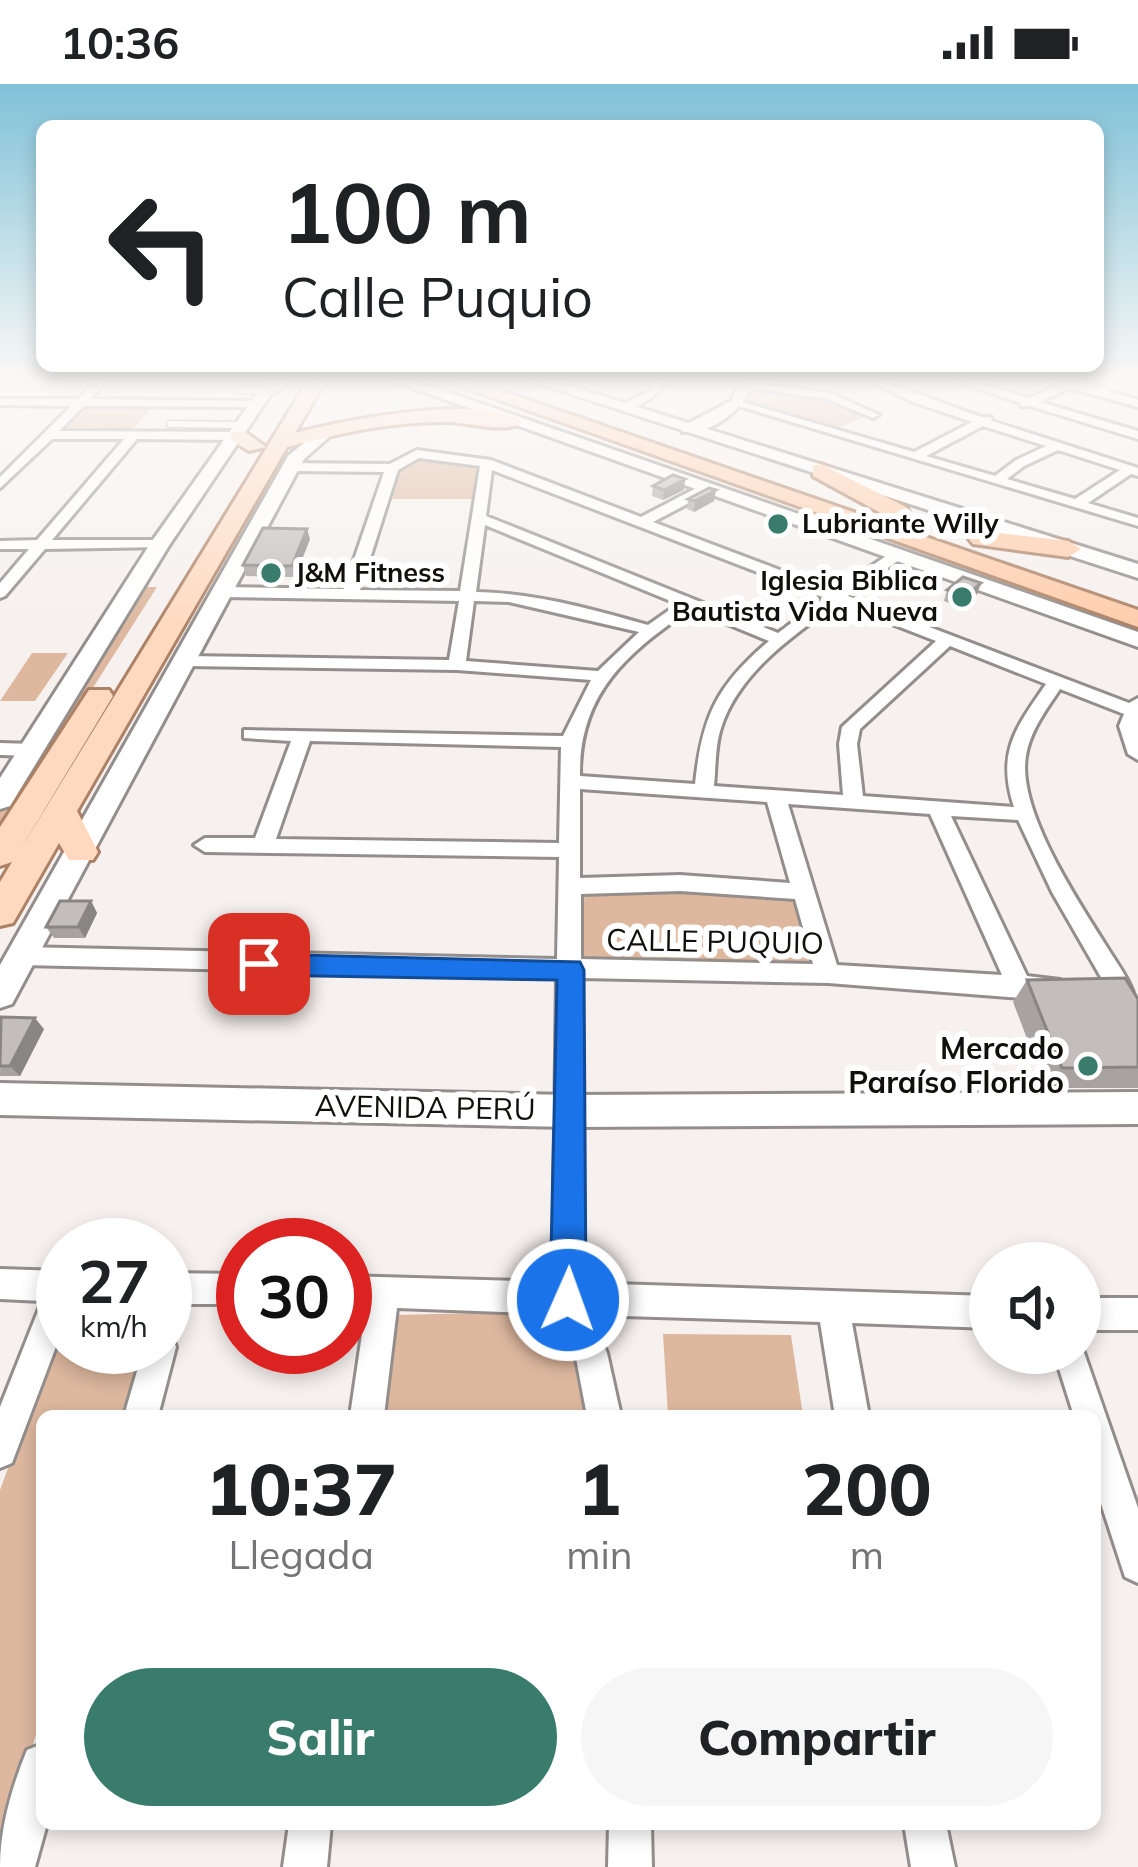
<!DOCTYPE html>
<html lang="es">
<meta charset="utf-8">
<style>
body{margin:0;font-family:Mulish,sans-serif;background:#f6f6f6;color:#202124;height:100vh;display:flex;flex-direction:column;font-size:45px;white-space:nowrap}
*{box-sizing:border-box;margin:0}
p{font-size:39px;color:#757577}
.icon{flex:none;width:66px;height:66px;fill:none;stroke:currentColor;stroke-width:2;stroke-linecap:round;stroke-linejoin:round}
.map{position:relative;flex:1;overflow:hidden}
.details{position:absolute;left:36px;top:1326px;width:1065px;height:420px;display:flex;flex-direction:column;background:#fff;border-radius:18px;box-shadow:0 6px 18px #0003}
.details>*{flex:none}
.hud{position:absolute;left:36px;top:36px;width:1068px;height:252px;border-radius:18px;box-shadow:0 6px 18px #0003;background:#fff;color:#202124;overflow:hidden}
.controls{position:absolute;left:969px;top:1158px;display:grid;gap:24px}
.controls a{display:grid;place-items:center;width:132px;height:132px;border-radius:50%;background:#fff;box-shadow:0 6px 18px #0003;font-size:60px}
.speed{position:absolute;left:36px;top:1134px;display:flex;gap:24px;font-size:60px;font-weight:700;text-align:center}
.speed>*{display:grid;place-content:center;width:156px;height:156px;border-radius:50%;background:#fff;box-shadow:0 6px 18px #0003;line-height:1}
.speed small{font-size:30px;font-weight:400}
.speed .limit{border:18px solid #d22;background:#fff;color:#111}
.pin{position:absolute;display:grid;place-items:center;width:102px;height:102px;color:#fff;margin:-51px;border-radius:24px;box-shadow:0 6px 18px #0006}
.me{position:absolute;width:132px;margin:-66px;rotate:2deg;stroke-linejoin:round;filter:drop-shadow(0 0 9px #0008)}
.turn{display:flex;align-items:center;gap:42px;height:252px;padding:0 48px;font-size:54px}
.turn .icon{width:156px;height:156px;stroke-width:2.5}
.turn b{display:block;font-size:84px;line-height:102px}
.eta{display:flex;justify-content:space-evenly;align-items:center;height:204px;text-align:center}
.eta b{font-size:72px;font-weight:800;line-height:84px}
.action{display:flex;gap:24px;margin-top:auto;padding:24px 48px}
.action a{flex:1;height:138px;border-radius:72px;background:#3a7c6c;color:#fff;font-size:48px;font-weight:800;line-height:138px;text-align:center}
.action a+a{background:#f6f6f6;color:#202124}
.status{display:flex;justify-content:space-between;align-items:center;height:84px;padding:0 60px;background:#fff;direction:ltr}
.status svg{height:33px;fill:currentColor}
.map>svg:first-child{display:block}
.green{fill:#ddb79e}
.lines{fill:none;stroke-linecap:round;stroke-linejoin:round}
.service-casing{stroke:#938e8c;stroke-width:9}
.minor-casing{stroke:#938e8c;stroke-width:6}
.tertiary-casing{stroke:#938e8c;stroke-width:6}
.secondary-casing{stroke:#938e8c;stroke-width:6}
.primary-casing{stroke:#ac8165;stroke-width:6}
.trunk-casing{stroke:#ac8165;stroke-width:6}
.service{stroke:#fff;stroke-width:6}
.minor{fill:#fff;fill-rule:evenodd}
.tertiary{fill:#fff;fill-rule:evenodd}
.secondary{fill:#fff;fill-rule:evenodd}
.primary{fill:#ffd9bf;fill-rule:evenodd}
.trunk{fill:#fca;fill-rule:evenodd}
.wall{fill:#a8a3a2}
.shaded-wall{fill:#888584}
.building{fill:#c3bebc;stroke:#888584;stroke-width:3}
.route{fill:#1a73e8;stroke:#114b97;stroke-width:3}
.poi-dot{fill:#3a7c6c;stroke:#fff;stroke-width:4.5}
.labels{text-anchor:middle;stroke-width:12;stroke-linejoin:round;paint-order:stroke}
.far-poi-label{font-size:27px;font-weight:bold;fill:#110f0e;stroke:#fff;text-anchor:start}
.street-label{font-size:30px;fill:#110f0e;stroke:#fff}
.poi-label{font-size:30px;font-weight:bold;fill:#110f0e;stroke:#fff;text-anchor:end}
</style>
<div class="status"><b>10:36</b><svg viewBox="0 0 49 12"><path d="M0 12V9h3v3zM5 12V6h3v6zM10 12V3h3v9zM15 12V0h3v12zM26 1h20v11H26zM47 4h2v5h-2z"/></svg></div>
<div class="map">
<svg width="1138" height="1783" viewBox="0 0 1138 1783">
<rect width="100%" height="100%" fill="#f6f1ee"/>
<path class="green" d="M751 303 836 318 866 332 834 345 744 319Z
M89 322 153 323 131 347 64 346Z
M427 373 478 380 475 415H392L401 383Z
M145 503H157L0 750V724Z
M32 569H68L35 617H0Z
M585 803 690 804 793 813 811 881 580 880Z
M558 1227 580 1271 591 1332H384L395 1231Z
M63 1235V1263H149L129 1332H42V1630L0 1774V1406Z
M663 1250 791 1251 803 1332H668Z"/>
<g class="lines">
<defs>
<path id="service" d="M236 306H267
M170 340 245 341"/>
<path id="minor" d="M95 298H106L90 315 259 317 265 320 259 323 84 322 59 347 238 348 244 352 238 356 137 355 52 456H160L167 460 165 463 45 465 5 512 0 514V499L29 465H0V457L37 456 124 355H52L0 404V393L71 322 0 321V315H78Z
M656 298H666C657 313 633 330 616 323L650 307Z
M742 298 830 309 879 331 873 334 827 315 746 303Z
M872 298C895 298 955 325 982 333H991L992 337 1138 384V392L1131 390 1088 419 1138 434V442L732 320 742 318 914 368 972 338 913 318ZM983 342 1046 362 1016 376 995 392 926 372ZM1058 366 1120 386 1075 415 1007 395 1024 382Z
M959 298H975L1029 314 1059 301 1056 298H1080L1138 316V323L1070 304 1040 318 1138 347V355L1030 322H1021L1020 319Z
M417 366 491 376 641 433 700 402H710V408L653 438 835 507 892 468H902V474L848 512 1129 619 1138 614V676L1128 670 1119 642 1124 630 1060 605C1046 626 1030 647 1026 672 1017 726 1077 815 1105 860 1126 894 1138 904 1138 945L1129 942 1052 808 1018 736 951 732 1027 892 1060 896 1063 903 1060 910 1020 914 828 899 581 894 583 1199 990 1212V1244L852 1239 869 1332H835L820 1238 590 1231 607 1269 621 1332H587L575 1269 558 1230 397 1224 384 1332H350L366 1223 345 1222V1192L553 1198 557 893 22 881 10 872 22 863 557 875 559 773 205 768 194 761 205 754H255L291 657 244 654V646L563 652 591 596 457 586 185 582 176 577 185 572 449 576 459 517 221 513 213 508 221 503 344 505 384 388 290 387 284 383 290 379 390 380ZM419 374 480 382 460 507 360 506 398 386ZM492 386 825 514 778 549 486 432ZM485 441 678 520 648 541C591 525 535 509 476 508ZM474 517 509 518 639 548 598 587 466 577ZM838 519 936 557 842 643 839 660 843 711 714 702C716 683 715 662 721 644 739 588 794 551 838 519ZM691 525 769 557C716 602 702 633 695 700L580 692C579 609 627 569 691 525ZM950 562 1046 600C1016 644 996 668 1014 723L863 712 857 660 860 645ZM310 657 561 663 559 759 276 755ZM580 705 767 718 790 799 680 791 580 794ZM788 720 930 730 1002 891 837 881ZM680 807 795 815 813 880 581 875V810Z
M0 659 34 660 44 666 34 672 0 671Z
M0 1185 63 1187V1244L12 1379 0 1384V1323L42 1217 0 1215Z
M165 1189 243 1190V1220H188L174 1257 176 1263 158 1332H124L144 1263H165Z
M1080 1214H1138V1246H1080Z
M1080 1257 1138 1424V1499L1125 1493 1095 1401V1332H1074L1054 1269H1080Z
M42 1660V1740H47L35 1783H0C0 1743 12 1703 27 1666Z
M289 1740H331L327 1783H283Z
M609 1740H651L652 1783H608Z
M904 1740H946L955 1783H911Z"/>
<path id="tertiary" d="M265 298H279L170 460 10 722 0 725V694L150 460Z
M740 298H754C744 325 714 350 683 348V342L731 317Z
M323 343 337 346 304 375 12 920 0 924V881L288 372Z
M0 999 569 1011 1138 1008V1040L569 1043 0 1031Z"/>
<path id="secondary" d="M396 298H419L1138 548V563Z
M534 298H558L1138 480V494Z"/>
<path id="primary" d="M269 298H292L274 309H262L259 305Z
M307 298H325L295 349C345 336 482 309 524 338 507 350 470 339 449 338 393 337 340 349 287 363L77 727 98 768 93 776H69L59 759 13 839 0 842V798L12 778 0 782V743L89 606H109L113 612 17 771Z
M231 348H245L266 363 249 367 231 356Z"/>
<path id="trunk" d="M449 298H476L1138 526V543Z
M821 380 906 423 909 428 906 433H888L813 392V382Z
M982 447 1068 457 1081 465 1068 473 973 460 969 455Z"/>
</defs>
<use href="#service" class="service-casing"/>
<use href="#minor" class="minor-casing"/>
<use href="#tertiary" class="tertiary-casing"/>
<use href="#secondary" class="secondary-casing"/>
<use href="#primary" class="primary-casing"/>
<use href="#trunk" class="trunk-casing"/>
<use href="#service" class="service"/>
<use href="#minor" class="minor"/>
<use href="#tertiary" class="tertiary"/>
<use href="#secondary" class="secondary"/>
<use href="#primary" class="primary"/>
<use href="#trunk" class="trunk"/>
</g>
<path class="wall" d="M685 395 684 406 663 416 652 412 653 402Z
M688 415 714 417 694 428 687 425Z
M310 455 295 493 246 492 243 481Z
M981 499 977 510 962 524 944 517 947 506Z
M91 817 97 829 85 854H54L46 843Z
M1027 896 1138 915V1004H1046L1013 918Z
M1 933 44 945 20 992H0Z"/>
<path class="shaded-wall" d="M685 395 684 406 663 416 664 406Z
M716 406 714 417 694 428 695 417Z
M307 445 310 455 295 493 292 482Z
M981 499 977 510 962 524 966 512Z
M91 817 97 829 85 854 78 843Z
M35 934 44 945 20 992 10 982Z"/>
<path class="building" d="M673 391 685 395 664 406 653 402Z
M709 404 716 406 695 417 688 415Z
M263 444 307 445 292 482 243 481Z
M963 493 981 499 966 512 947 506Z
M60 817H91L78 843H46Z
M1125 894 1138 915V983L1062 984 1027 896Z
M1 933 35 934 10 982H0Z"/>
<linearGradient id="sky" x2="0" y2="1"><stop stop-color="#7fc1d8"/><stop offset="0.54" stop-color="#fbf9f7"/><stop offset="1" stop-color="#fbf9f7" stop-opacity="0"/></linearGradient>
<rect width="1138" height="547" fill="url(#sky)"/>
<path class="route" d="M259 870 580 878 584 886 586 1216 580 1229 568 1234 555 1229 550 1216 557 896 259 891 245 880Z"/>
<g class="poi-dot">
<circle cx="778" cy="440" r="12"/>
<circle cx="271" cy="489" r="12"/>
<circle cx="962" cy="513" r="12"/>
<circle cx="1088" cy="982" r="12"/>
</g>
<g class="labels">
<g class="far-poi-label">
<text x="802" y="449">Lubriante Willy</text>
<text x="295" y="498">J&amp;M Fitness</text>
<text x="938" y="506" text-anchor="end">Iglesia Biblica<tspan x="938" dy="31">Bautista Vida Nueva</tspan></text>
</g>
<g class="street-label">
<text transform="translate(715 858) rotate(1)" y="10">CALLE PUQUIO</text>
<text transform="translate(425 1024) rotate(1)" y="10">AVENIDA PERÚ</text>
</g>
<g class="poi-label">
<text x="1064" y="975">Mercado<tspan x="1064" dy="34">Paraíso Florido</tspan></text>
</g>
</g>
</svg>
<div class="controls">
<a><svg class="icon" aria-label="sound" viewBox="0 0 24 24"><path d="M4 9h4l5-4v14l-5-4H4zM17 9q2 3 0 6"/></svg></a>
</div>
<div class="speed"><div>27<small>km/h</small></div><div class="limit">30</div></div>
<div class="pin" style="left:259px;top:880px;background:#d93025"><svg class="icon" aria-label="arrive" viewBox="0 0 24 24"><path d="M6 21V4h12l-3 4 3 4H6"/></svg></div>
<svg class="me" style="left:568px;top:1216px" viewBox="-20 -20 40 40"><circle r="17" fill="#1a73e8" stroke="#fff" stroke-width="3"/><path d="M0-11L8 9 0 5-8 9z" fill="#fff"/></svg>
<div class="hud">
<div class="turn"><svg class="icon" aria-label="left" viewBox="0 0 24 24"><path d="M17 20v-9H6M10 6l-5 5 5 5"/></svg><div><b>100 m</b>Calle Puquio</div></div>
</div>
<section class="details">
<div class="eta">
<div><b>10:37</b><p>Llegada</p></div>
<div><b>1</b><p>min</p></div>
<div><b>200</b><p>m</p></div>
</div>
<div class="action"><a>Salir</a><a>Compartir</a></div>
</section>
</div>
